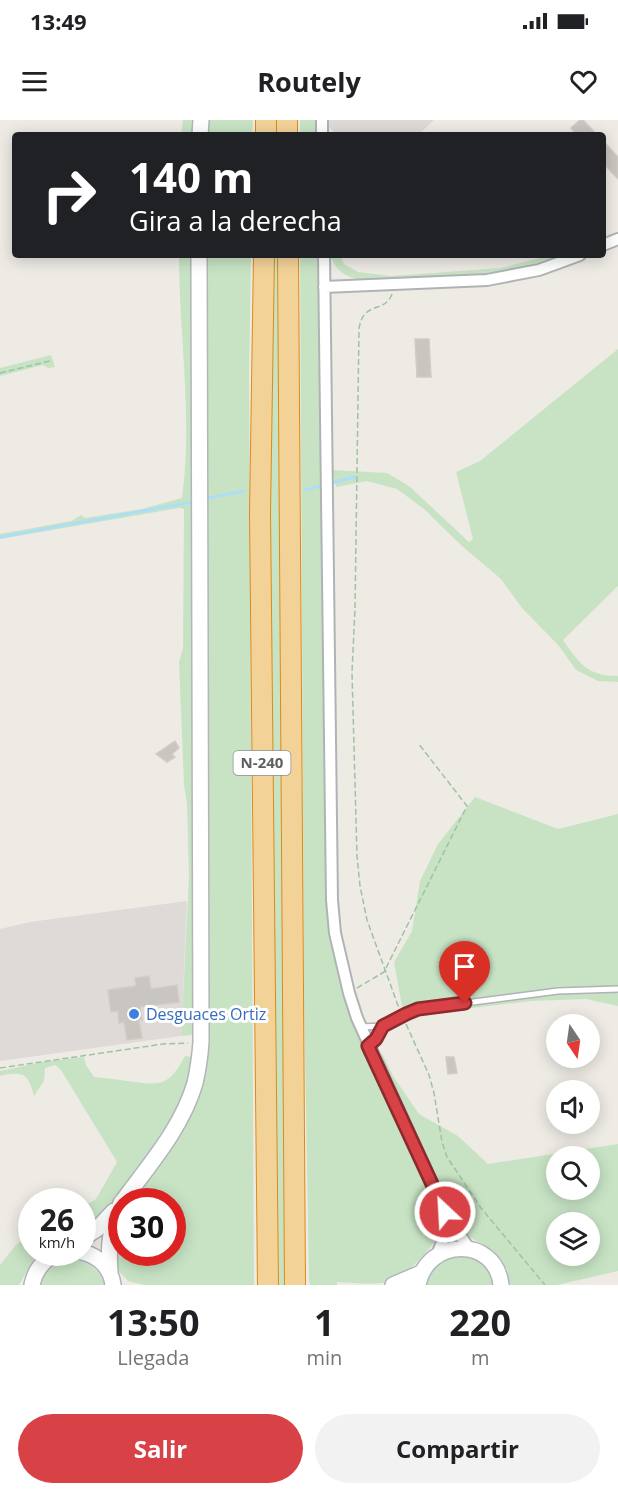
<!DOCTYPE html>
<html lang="es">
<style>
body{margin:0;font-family:"Open Sans",sans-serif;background:#f2f2f2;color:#202124;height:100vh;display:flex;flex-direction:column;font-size:22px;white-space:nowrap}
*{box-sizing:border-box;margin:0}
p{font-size:20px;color:#757577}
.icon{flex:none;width:33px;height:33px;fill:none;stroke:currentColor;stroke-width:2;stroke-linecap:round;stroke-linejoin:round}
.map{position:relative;height:1165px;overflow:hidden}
.details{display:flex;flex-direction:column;background:#fff;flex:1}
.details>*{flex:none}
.hud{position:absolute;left:12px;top:12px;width:594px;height:126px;border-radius:6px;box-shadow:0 3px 15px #0003;background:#202124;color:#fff;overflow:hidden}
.needle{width:39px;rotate:167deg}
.buttons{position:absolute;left:546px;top:894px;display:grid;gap:12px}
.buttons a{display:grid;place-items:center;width:54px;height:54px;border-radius:50%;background:#fff;box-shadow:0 3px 15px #0003;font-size:30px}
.speed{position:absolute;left:18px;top:1068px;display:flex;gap:12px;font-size:30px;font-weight:700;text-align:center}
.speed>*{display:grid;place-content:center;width:78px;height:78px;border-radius:50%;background:#fff;box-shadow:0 3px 15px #0003;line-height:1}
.speed small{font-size:15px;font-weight:400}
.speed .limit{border:9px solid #d22;background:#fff;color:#111}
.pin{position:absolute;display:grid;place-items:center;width:51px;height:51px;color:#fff;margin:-62px -26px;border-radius:50% 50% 50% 0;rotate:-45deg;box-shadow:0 0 6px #0007}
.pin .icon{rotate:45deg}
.me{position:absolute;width:66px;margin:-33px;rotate:335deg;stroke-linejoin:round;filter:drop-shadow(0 0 4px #0008)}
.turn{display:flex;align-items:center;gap:21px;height:126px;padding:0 18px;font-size:27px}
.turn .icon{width:78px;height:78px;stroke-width:2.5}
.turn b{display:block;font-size:42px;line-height:51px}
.eta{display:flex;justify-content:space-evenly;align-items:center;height:102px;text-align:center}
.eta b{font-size:36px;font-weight:700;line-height:42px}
.primary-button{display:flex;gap:12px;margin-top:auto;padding:12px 18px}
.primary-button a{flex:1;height:69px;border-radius:36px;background:#d84145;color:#fff;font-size:24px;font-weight:700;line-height:69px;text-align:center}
.primary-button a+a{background:#f2f2f2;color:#202124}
.status{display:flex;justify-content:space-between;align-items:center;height:42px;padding:0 30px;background:#fff;direction:ltr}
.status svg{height:16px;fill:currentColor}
header{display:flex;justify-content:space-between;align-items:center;height:78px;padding:0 18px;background:#fff;font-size:27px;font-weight:700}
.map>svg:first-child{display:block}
.industrial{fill:#dddad7}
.green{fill:#c7e3c4;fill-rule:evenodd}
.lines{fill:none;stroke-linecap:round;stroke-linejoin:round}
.stream{stroke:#addef7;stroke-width:3}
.building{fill:#c9c6c2;stroke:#d2ccc4;stroke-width:1.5}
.lane-casing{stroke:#b0b3b6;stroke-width:8}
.street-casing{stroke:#b0b3b6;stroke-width:14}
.secondary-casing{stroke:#b2b5b9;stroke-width:18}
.highway-casing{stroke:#dd8a16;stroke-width:22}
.path{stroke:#9ec3a4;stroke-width:1.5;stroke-dasharray:6 3;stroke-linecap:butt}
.lane{stroke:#fff;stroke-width:5}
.street{stroke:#fff;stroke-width:10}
.secondary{stroke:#fff;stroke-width:15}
.highway{stroke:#f3d298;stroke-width:20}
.route-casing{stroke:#8c2a2d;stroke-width:15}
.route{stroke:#d84145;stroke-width:10}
.shop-dot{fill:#3f7fe0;stroke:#fff;stroke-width:2}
.labels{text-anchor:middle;stroke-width:6;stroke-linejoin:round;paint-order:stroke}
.shield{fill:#fff;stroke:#8e9092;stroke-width:1.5}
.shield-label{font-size:15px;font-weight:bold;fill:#5d6164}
.shop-label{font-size:16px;fill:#366cbe;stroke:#fff;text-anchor:start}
</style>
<div class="status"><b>13:49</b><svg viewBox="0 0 49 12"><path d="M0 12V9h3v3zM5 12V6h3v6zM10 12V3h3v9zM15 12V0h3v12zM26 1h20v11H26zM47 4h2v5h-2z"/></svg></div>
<header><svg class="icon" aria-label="menu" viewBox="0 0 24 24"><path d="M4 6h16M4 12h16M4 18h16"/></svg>Routely<svg class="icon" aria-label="heart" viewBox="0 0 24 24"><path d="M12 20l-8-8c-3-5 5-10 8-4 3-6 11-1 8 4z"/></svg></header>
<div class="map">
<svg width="618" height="1165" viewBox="0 0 618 1165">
<rect width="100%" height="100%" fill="#eeebe5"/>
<path class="industrial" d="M327 0H434L418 15H338L327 5Z
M187 781 181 916 0 941V809L30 802Z"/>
<path class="green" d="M183 0H194V15H181Z
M207 0H253L252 15H207Z
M300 0H318V15H300Z
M179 135H193L196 909 191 915 181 916 189 758 187 683 184 665 179 542 183 528 184 389 179 388 0 419V414L71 401 81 395 85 398 142 389 182 378C193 298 179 216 179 135Z
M207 135H251L249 254 254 1165H144L128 1161 117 1149 116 1103 121 1093 122 1132H172V1082L129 1081 184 1007 208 870Z
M269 135H280L287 1165H274L268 265Z
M300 135H319L325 718 326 773 331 822 342 866 434 1080C438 1091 442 1101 439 1112 435 1127 404 1157 389 1162 373 1165 354 1163 337 1162V1165H310L309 1161 304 878Z
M330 135H340L344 144 358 152 391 156 500 148 552 135H570L535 146 492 154 376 161C354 160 338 157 330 135Z
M618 229V466L563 520C579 543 587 556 618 556V562L598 561 576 550 559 526 522 488 501 459 462 426 424 389 397 369 367 361 336 367 332 350 387 353 409 366 469 422 473 419 456 352 480 341Z
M51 235 55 247 48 248 43 245 0 256V248Z
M475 677 558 709 618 694V886L586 879 531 881 414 895 402 886 394 842 412 811 420 761 438 724Z
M382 933 393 956 419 994 458 1016 488 1044 618 1024V1151L557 1165H510L507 1149 493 1131 460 1111 446 1087 383 945ZM556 1036H590V1070H556ZM556 1102H590V1136H556Z
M185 936 193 937 185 975 168 1007 140 1051 98 1103 83 1113V1087L96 1079 117 1042 61 950 55 945 45 948 44 961 34 976C28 953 23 951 0 956V951L43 942 84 937 86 945 94 957C105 958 116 959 127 961 160 965 168 968 185 936Z
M31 1112 32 1132 41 1133 35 1137 19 1165H0V1145L15 1126Z
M455 1136C474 1137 491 1144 494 1165H426C431 1148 439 1142 455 1136Z
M67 1139C86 1140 98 1146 105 1165H39C46 1151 52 1145 67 1139Z"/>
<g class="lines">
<path class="stream" d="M334 362 355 357
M305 370 321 366
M205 379 243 371
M0 417 192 382"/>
</g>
<path class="building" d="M580 0H583L597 15H577L571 8Z
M603 21 618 37V59L603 43Z
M415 219H429L431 257H417Z
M175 621 179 628 172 634 175 637 167 642 156 634Z
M149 856 151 869 177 865 179 882 140 887 142 900H139L142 918 127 920 124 902 119 903 118 891 111 892 108 870 136 866 135 858Z
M446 937H454L457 953 448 954Z"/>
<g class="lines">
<defs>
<path id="lane" d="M361 907 383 906
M368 926 376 919 383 906 419 889 558 871 618 869"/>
<path id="street" d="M322 0V15
M603 125 618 119
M324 135 332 780 335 813 349 873 357 898 445 1092 470 1130
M324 167 487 160 539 150 580 135
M437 1135 445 1114V1092"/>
<path id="secondary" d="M200 15 201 0
M122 1082C149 1045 182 1008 195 963 198 950 200 936 201 922L199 135
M82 1119 97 1109 114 1091
M82 1132C99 1136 111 1148 113 1165
M110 1152C108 1123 110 1110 121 1083
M32 1165C35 1149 44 1139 59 1132
M393 1165 421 1153
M418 1165C427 1117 496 1116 501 1165"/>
<path id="highway" d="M287 0V15
M266 15V0
M264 135 260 393 268 1165
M288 135 295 1165"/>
</defs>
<use href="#lane" class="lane-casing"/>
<use href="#street" class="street-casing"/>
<use href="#secondary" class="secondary-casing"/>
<use href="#highway" class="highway-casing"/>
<path class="path" d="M392 174C385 194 363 180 359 209L355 488 352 553 357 736 360 766 367 800 400 891
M0 253 50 241
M357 868 384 852 467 686 418 623
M406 904 429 955 434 973 442 1022 447 1037 481 1088 545 1165
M0 948 163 924 188 923"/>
<use href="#lane" class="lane"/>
<use href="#street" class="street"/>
<use href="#secondary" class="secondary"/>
<use href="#highway" class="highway"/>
</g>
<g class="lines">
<defs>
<path id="route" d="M445 1092 368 926 376 919 383 906 406 894 418 889 465 883"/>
</defs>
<use href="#route" class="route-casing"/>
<use href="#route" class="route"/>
</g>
<circle class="shop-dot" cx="134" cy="894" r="6"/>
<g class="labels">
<rect class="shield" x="233.5" y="631" width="57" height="24" rx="4.5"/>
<g class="shield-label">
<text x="262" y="648">N-240</text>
</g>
<g class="shop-label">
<text x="146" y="900">Desguaces Ortiz</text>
</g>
</g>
</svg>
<div class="buttons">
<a><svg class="needle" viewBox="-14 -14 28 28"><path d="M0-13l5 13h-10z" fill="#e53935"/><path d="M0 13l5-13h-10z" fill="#757577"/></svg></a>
<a><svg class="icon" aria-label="sound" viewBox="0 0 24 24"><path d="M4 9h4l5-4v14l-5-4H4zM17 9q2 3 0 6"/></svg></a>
<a><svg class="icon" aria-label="search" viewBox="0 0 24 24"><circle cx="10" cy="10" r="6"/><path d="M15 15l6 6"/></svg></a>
<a><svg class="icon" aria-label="layers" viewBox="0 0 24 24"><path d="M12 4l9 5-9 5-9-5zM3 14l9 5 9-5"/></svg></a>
</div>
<div class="speed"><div>26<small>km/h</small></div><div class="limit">30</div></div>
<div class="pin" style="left:465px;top:883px;background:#d93025"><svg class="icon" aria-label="arrive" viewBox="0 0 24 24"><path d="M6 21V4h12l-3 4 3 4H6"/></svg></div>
<svg class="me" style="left:445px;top:1092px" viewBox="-20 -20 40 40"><circle r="17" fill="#d84145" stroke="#fff" stroke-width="3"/><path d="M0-11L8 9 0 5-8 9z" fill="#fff"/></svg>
<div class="hud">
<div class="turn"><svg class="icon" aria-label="right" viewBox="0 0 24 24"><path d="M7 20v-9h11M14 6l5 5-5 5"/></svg><div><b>140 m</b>Gira a la derecha</div></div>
</div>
</div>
<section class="details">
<div class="eta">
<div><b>13:50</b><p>Llegada</p></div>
<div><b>1</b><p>min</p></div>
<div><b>220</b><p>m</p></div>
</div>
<div class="primary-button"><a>Salir</a><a>Compartir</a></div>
</section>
